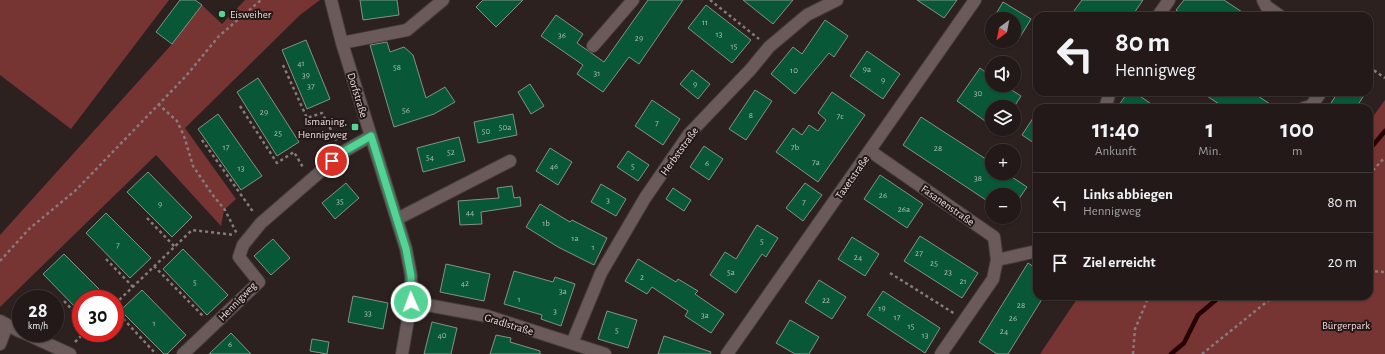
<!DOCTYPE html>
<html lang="de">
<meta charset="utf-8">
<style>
body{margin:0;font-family:"Alegreya Sans",sans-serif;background:#2a2221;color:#f1f3f6;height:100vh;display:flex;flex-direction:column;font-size:15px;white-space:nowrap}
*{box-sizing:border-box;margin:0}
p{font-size:13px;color:#a2a0a2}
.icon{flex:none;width:22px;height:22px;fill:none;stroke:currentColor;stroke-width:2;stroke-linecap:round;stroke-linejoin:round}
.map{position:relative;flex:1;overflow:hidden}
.details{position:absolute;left:1033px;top:104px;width:340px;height:196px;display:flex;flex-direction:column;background:#221918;border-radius:12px;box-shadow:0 1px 3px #0004,0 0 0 1px #3f3837}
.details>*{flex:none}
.hud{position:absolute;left:1033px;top:12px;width:340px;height:84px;border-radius:12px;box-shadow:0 1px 3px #0004,0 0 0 1px #3f3837;background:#221918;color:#f1f3f6;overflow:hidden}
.needle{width:26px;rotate:212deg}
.fabs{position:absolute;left:985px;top:12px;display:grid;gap:8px}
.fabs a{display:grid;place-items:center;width:36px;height:36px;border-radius:50%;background:#221918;box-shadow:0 1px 3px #0004,0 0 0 1px #3f3837;font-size:20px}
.speed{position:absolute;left:12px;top:290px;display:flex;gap:8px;font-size:20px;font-weight:700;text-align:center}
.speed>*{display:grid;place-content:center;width:52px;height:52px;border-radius:50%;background:#221918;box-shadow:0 1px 3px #0004,0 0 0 1px #3f3837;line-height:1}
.speed small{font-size:10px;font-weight:400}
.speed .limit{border:6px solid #d22;background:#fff;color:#111}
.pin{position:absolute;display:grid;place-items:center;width:34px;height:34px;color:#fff;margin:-17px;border:2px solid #fff;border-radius:50%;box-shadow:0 1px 4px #0007}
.me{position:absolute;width:44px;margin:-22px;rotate:358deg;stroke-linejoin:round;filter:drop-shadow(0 0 3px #0008)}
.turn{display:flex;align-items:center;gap:14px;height:84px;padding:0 16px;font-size:18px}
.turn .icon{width:52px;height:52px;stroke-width:2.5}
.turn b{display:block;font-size:28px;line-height:34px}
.eta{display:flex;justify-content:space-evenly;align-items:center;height:68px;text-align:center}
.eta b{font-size:24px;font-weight:700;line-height:28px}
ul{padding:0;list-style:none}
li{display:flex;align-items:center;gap:12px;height:60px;padding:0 16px;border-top:1px solid #3f3837}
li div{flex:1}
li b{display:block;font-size:15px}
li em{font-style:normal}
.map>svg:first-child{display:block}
.green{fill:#763433}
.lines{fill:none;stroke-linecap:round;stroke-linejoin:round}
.stream{stroke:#260002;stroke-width:4.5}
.building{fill:#085838;stroke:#839188}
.minor-casing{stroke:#473c3c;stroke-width:14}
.path{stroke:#867b7a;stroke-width:2.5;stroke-dasharray:3 3;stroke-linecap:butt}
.minor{stroke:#6a5b5a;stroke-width:12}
.route-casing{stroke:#378961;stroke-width:10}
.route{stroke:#54d395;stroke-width:7}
.poi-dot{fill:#54d395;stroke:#231717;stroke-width:1.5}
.labels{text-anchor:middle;stroke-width:4;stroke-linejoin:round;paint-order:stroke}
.number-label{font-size:9px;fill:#aebbb2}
.poi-label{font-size:11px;fill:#e5dcdb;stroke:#231717;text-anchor:start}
.street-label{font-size:11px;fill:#e5dcdb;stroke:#231717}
.park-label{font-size:11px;fill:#eed5d3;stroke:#231717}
</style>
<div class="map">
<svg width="1385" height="354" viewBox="0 0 1385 354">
<rect width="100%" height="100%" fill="#2d2120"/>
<path class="green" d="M0 0H169L71 129 0 75Z
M245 0H320L300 15 185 128 236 199 224 210 221 226 156 155 0 307V235L172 44 202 5 222 24Z
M1385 100V354H1040L1079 296H1369V122Z"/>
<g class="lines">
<path class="stream" d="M1369 150 1385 131
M1171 354 1184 343 1198 315 1217 299 1228 296"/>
</g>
<path class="building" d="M180 0H195L202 5 172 44 156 32Z
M360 0H397L399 15 363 20Z
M483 0H523L496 27 476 7Z
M648 0H683L639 64 629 57 603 92 577 74 583 65 541 36 556 15 583 34 577 43 604 62Z
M743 0H793L773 24Z
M917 0H957L944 18Z
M1082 0H1143L1132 16H1081L1074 11Z
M1184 0H1224L1248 16H1185L1176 10Z
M1003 2 1031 19 1017 42 1014 40V19H993Z
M706 5 751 40 732 63 688 28Z
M825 20 848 36 834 57 829 53 795 94 771 74 793 47 802 54Z
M306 40 330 99 307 109 282 50Z
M387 42 390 52 404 47 413 55 426 98 445 87 455 102 434 114 394 127 370 45Z
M867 51 900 74 883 99 850 76Z
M980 68 992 77V85H1004L1021 96 1014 107H992V126L957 101Z
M692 70 710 84 698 99 680 84Z
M258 78 299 142 277 156 237 92Z
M530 84 544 106 531 114 518 92Z
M755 90 772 101 746 140 729 129Z
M832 92 865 115 818 182 776 152 793 128 802 135 809 125 818 131 826 120 818 113Z
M1128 92H1134L1157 108H1117Z
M1201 92H1252L1276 108H1225Z
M1338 92H1366L1356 108H1328Z
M652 100 680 119 663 145 635 126Z
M1037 112V145L1022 135Z
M218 114 262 176 241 190 198 129Z
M513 114 517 135 478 143 474 122Z
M921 117 992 163V173H1006L1027 187 1014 206V195H992V204L903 145Z
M459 137 465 161 423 172 417 148Z
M704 146 723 159 709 180 690 167Z
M550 148 572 162 558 185 536 171Z
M628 151 649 165 638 181 617 167Z
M148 172 192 217 172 237 127 192Z
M880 175 923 204 907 228 864 199Z
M346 183 359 198 335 219 322 203Z
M805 183 822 195 803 221 786 208Z
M601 184 626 199 616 216 591 202Z
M512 186 514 198 520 197 521 206 481 212 482 224 460 225 458 201 499 198 497 188Z
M673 188 691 200 684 211 666 199Z
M540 204 570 222 572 220 607 238 594 265 558 247 526 227Z
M106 213 151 258 130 278 86 233Z
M757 225 778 238 766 257 762 254 736 293 710 275 725 252 736 259Z
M920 236 978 273 962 298 904 261Z
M852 237 879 254 865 276 838 259Z
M273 239 290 258 271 275 254 256Z
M183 249 228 295 207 315 163 269Z
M64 254 109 299H81V313L43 274Z
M638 259 676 282 678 279 698 291 695 294 724 314 711 333 685 316 688 311 652 287 647 294 625 281Z
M1028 263 1037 269V296H1044L1008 354H997L979 342Z
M446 264 490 274 484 301 440 292Z
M514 271 553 282 555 277 575 284 561 326 541 319 542 315 504 304Z
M819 280 846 297 832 319 805 302Z
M142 290 186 335 167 354H164L123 313V308Z
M883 291 940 328 925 353 867 315Z
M353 296 388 303 383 329 348 322Z
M607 311 637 320 628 348 598 339Z
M790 320 819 337 809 354H795L776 343Z
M432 322 457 328 451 354H424Z
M231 333 251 354H209Z
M496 335 511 338 510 342 540 351V354H490Z
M664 336 711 352 710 354H658Z
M312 339 329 342 327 354 310 351Z"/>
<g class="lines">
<defs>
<path id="minor" d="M331 0 342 43 406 249 411 275V302L402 354
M1263 0 1266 6 1280 16
M1158 16 1169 0
M342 43 407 30 443 0
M593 46 633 0
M1105 108 1110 92
M1304 108 1311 106 1321 92
M870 151 994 237 997 260 993 279 941 354
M397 219 510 161
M997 260 1037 251
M411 302 487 316 605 354
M0 321 21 332
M24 333 70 354
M572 343 601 273 645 198 689 134 751 69 769 47 807 15 837 0
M0 344 7 325
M183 354 259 282 239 257 243 245 261 223 343 152 371 136
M727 354 975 0"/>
</defs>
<use href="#minor" class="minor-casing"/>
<path class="path" d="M710 0 759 39
M283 65 307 118 322 113 337 141
M1369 67 1385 78
M158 104 177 121 184 136 193 166 212 194 225 210 237 234
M240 106 277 163 294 152 304 169
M202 140 254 213
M1369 175 1385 157
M147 218 175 247
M106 259 133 287
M0 261 29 229 76 190 186 76 219 36 261 0
M154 266 204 317
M1369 271 1385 272
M890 273 955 314
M64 301 81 319
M115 304 192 230 235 235
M115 310 156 354
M75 342 84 333
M1133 354 1135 329 1149 296
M1202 354 1274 296"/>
<use href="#minor" class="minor"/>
</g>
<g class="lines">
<defs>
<path id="route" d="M332 161 343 152 371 136 406 249 411 276V302"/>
</defs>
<use href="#route" class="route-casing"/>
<use href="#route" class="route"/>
</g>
<g class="poi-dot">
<circle cx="222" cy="14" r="4"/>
<rect x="351" y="123" width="8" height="8" rx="2"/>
</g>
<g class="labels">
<g class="number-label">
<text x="705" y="25">11</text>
<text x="719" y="37">13</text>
<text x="562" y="38">36</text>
<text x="639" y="41">29</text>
<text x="734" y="49">15</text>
<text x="301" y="66">41</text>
<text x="397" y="70">58</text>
<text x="867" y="72">9a</text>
<text x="794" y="73">10</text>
<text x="597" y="76">31</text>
<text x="306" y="78">39</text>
<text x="883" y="83">9</text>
<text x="695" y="87">9</text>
<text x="311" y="89">37</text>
<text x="978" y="96">30</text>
<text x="406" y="113">56</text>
<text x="264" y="115">29</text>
<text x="751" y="118">8</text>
<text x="840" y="119">7c</text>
<text x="657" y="126">7</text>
<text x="505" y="130">50a</text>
<text x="486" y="134">50</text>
<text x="278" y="136">25</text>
<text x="226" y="150">17</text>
<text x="795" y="150">7b</text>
<text x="938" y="151">28</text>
<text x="451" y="155">52</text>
<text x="430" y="160">54</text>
<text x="816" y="165">7a</text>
<text x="707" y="166">6</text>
<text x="554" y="169">46</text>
<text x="633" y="169">5</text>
<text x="241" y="171">13</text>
<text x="978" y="181">38</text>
<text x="883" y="198">26</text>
<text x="608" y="203">3</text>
<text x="340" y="204">35</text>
<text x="804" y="205">7</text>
<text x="160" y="207">9</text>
<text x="904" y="212">26a</text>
<text x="470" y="215">44</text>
<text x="546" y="226">1b</text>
<text x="575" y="241">1a</text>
<text x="762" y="244">5</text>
<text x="118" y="248">7</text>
<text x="593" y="250">1</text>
<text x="919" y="256">27</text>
<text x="858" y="260">24</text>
<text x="934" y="266">25</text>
<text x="731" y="275">5a</text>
<text x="948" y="275">23</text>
<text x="642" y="280">2</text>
<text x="963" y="284">21</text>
<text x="195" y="285">5</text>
<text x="465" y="286">42</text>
<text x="563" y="294">3a</text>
<text x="519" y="302">1</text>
<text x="826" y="303">22</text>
<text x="1021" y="308">28</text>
<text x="882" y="311">19</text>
<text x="555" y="314">3</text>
<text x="368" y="316">33</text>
<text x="705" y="318">3a</text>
<text x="897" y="320">17</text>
<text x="1013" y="321">26</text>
<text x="154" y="326">1</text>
<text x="911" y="329">15</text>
<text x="617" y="333">5</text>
<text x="1004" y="334">24</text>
<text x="442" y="338">40</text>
<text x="925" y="338">13</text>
<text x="230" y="347">6</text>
</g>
<g class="poi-label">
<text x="230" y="18">Eisweiher</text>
<text x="347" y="125" text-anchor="end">Ismaning,<tspan x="347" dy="13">Hennigweg</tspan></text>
</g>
<g class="street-label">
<text transform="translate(358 95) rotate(73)" y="4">Dorfstraße</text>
<text transform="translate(679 151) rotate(-54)" y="4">Herbststraße</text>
<text transform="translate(852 177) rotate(-55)" y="4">Taxetstraße</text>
<text transform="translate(948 205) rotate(35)" y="4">Fasanenstraße</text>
<text transform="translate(237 301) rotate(-46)" y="4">Hennigweg</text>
<text transform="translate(509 324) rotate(17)" y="4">Gradlstraße</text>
</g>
<g class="park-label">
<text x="1346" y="329">Bürgerpark</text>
</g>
</g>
</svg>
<div class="fabs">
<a><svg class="needle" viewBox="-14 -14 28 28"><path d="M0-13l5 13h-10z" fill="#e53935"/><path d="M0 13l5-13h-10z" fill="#a2a0a2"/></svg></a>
<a><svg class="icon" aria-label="sound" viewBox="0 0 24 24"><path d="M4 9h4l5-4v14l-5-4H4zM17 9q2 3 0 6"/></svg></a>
<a><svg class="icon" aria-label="layers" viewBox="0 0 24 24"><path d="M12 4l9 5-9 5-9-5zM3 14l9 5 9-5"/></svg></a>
<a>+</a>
<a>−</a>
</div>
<div class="speed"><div>28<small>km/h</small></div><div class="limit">30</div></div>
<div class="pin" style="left:332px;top:161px;background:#d93025"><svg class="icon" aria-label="arrive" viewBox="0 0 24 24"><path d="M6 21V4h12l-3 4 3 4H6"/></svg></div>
<svg class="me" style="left:411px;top:302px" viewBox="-20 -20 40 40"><circle r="17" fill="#54d395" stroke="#fff" stroke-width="3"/><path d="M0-11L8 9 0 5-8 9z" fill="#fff"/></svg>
<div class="hud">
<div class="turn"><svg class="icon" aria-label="left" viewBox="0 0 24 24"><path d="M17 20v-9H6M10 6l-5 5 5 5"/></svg><div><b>80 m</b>Hennigweg</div></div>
</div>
<section class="details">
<div class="eta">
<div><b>11:40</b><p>Ankunft</p></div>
<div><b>1</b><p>Min.</p></div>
<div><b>100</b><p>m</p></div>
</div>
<ul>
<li><svg class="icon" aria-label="left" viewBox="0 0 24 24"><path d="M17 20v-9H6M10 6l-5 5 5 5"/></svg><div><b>Links abbiegen</b><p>Hennigweg</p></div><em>80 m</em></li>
<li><svg class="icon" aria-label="arrive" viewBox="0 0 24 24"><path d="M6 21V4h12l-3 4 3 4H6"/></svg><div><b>Ziel erreicht</b></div><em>20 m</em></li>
</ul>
</section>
</div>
